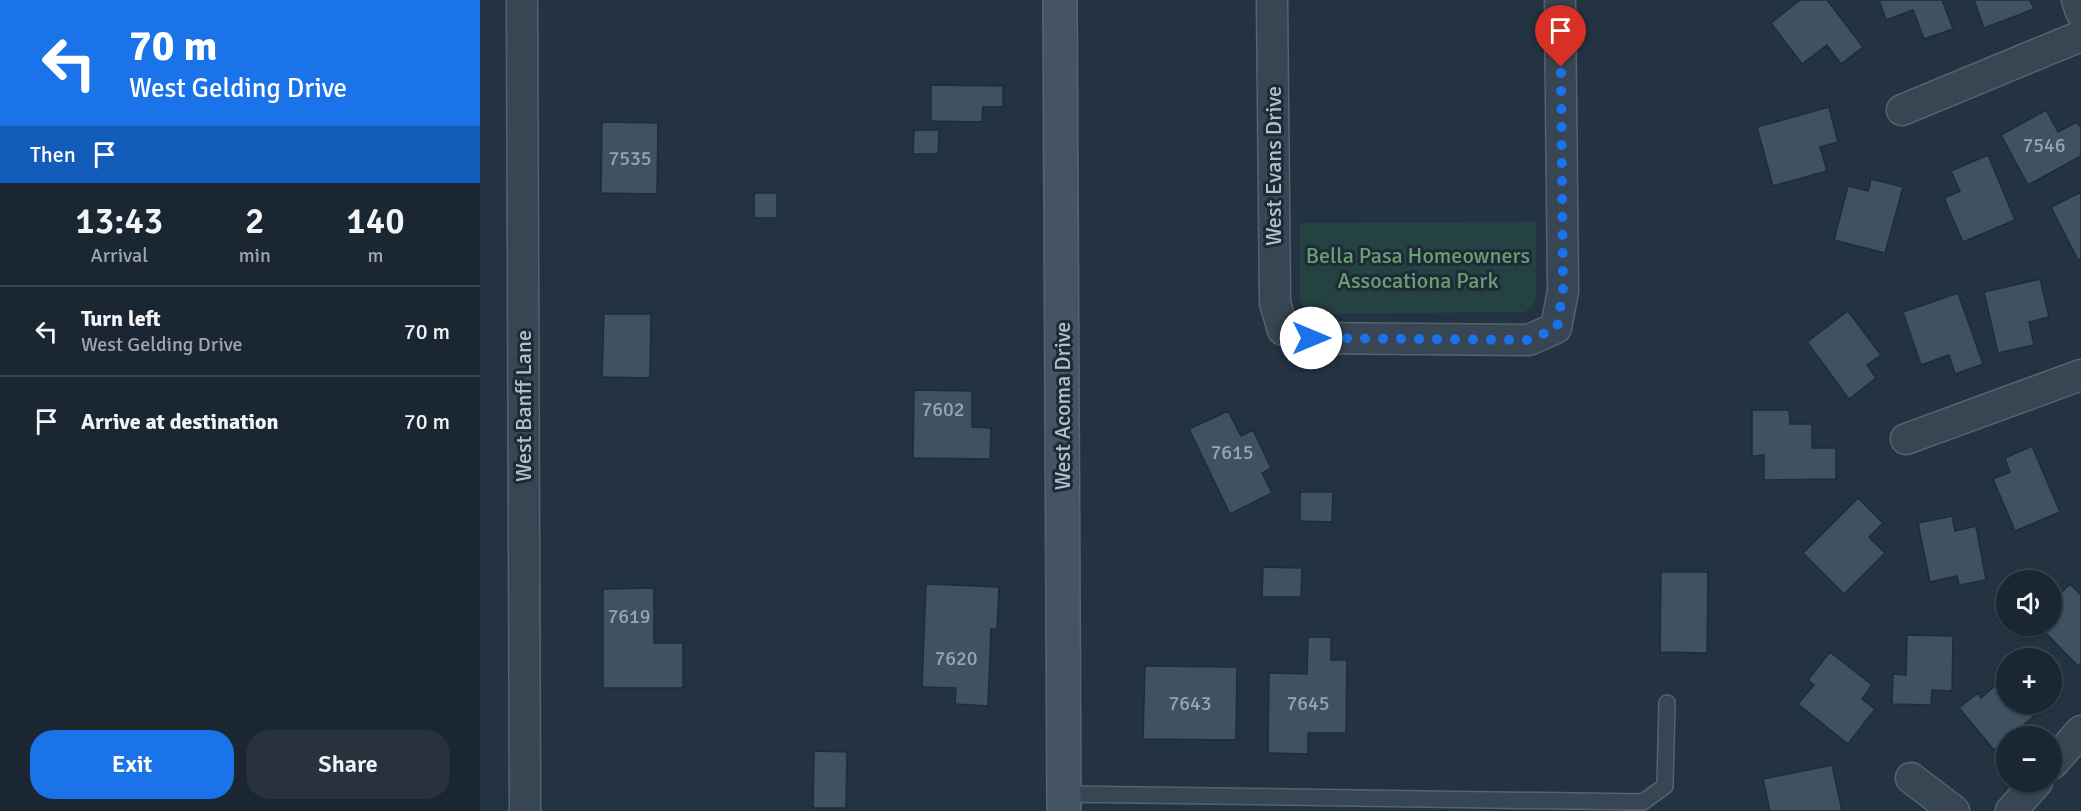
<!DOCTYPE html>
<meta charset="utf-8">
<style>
body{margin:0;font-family:Signika,sans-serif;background:#27323e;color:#f1f3f6;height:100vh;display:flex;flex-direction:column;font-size:22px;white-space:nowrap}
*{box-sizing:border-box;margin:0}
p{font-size:20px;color:#9fa5ac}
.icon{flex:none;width:33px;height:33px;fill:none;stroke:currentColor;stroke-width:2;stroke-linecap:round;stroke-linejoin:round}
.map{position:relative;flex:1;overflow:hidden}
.side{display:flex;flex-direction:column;background:#1a2632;width:480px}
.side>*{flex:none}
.top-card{background:#1a73e8;color:#fff;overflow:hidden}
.controls{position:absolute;left:1516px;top:570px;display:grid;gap:12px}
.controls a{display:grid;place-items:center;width:66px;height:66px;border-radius:50%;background:#1a2632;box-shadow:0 2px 4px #0004,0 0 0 2px #38434d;font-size:30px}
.pin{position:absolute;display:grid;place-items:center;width:51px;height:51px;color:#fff;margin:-62px -26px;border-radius:50% 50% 50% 0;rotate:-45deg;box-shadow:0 0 6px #0007}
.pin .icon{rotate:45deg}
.me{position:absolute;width:66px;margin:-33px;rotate:90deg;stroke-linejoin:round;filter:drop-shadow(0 0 4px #0008)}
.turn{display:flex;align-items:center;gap:21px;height:126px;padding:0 30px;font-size:27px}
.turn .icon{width:78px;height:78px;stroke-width:2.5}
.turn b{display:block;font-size:42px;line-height:51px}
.then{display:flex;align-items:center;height:57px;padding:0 30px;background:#0003;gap:12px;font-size:22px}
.eta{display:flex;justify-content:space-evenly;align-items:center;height:102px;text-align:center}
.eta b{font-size:36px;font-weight:600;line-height:42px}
.action{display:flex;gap:12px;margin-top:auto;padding:12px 30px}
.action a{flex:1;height:69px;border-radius:24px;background:#1a73e8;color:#fff;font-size:24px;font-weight:600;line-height:69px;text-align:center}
.action a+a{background:#27323e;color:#f1f3f6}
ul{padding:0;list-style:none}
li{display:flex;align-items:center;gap:18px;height:90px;padding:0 30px;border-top:2px solid #38434d}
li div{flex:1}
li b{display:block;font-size:22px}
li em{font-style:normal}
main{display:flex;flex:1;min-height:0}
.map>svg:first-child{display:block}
.green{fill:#254243}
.building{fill:#3f5262;stroke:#1f2c39;stroke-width:1.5}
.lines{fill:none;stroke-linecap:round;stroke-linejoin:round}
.lane-casing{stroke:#56636f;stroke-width:18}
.street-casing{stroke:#56636f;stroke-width:33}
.secondary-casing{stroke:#56636f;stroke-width:36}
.lane{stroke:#384552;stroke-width:15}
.street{stroke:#384552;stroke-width:30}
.secondary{stroke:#455465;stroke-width:33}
.route{stroke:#1a73e8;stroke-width:10;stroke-dasharray:0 18}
.labels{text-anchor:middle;stroke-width:6;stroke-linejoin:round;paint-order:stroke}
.number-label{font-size:20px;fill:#98a4b2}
.street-label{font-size:22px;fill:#b5c0cc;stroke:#1d2a37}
.park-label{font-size:22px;fill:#6a9f71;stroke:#1d2a37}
</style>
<main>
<section class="side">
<div class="top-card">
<div class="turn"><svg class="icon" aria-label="left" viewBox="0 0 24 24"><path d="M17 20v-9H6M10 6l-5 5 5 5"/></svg><div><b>70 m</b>West Gelding Drive</div></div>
<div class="then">Then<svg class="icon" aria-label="arrive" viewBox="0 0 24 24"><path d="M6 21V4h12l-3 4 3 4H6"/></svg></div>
</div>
<div class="eta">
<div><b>13:43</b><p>Arrival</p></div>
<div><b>2</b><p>min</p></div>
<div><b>140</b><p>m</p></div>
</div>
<ul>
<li><svg class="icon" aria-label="left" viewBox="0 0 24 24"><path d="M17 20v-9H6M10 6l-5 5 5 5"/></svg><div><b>Turn left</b><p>West Gelding Drive</p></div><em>70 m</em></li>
<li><svg class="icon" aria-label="arrive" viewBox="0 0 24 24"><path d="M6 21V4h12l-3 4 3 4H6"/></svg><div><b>Arrive at destination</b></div><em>70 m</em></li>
</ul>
<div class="action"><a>Exit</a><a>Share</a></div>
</section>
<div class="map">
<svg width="1601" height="811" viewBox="0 0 1601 811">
<rect width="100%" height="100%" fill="#233342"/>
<path class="green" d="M1056 222V297L1053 307 1044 312 833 314 825 310 820 300V223Z"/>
<path class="building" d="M1320 0H1347L1383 47 1361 64 1347 45 1322 64 1291 23Z
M1399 0H1462L1473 29 1444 39 1433 10 1406 20Z
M1494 0H1550L1554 9 1504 28Z
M451 85 523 86V107H503L502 122 451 121Z
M1349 107 1358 142 1340 147 1347 171 1293 186 1277 127Z
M1566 110 1578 132 1597 122 1601 128V156L1548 185 1521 135Z
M122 122 178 123 177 194 121 193Z
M434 130H459L458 154H433Z
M1508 155 1535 220 1483 242 1464 198 1480 191 1471 171Z
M1391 179 1423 187 1405 253 1354 240 1368 186 1388 191Z
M1601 192V259L1598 260 1571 207Z
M274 193H297V218H274Z
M1560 279 1569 317 1549 322 1554 345 1518 353 1504 292Z
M1478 293 1503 364 1475 374 1469 355 1441 365 1423 312Z
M1368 311 1401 355 1387 365 1396 378 1369 399 1327 342Z
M124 314H171L170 378 122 377Z
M434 390 492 391V427L511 428 510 459 433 458Z
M1272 410H1309L1310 424H1332V448H1356V479L1284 480V455L1272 456Z
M748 411 761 436 773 430 791 468 782 473 792 493 750 514 709 429Z
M1552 446 1580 512 1535 531 1513 479 1530 472 1525 458Z
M820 492H853L852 522 820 521Z
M1378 498 1403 523 1389 537 1405 553 1364 594 1323 553Z
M1472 516 1475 531 1496 526 1506 580 1479 585 1477 576 1450 582 1438 523Z
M783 567 822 568 821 597H782Z
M1181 572H1228L1227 653 1180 652Z
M446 584 519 587 517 629H511L508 706 475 704 476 688 442 687Z
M1590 584 1601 595V663L1598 666 1559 626H1572V602Z
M174 588V643H203V688H123V589Z
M1427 635 1473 636 1472 691 1452 690 1451 705 1412 704 1413 674 1426 675Z
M828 637H851V660H867L866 733H828V754L788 753 789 673 827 674Z
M1350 652 1392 685 1382 699 1395 709 1368 744 1318 704 1334 685 1328 680Z
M665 666 757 667 756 740 663 739Z
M1527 675V704H1552L1559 712 1514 750 1479 708 1498 693 1501 698Z
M334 751 367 752 366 808H333Z
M1352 765 1362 811H1290L1283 779Z"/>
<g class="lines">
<defs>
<path id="lane" d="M584 794 1163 802 1185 786 1187 703"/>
<path id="street" d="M42 0 45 811
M792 0 795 303 803 330 831 338 1049 340 1076 328 1083 291 1080 0
M1597 0 1601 12
M1422 110 1601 36
M1426 439 1601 375
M1572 764 1601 731
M1431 778 1474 811
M1531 811 1557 782"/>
<path id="secondary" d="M580 0 584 811"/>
</defs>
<use href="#lane" class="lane-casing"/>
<use href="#street" class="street-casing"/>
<use href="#secondary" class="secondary-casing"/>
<use href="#lane" class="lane"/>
<use href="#street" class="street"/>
<use href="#secondary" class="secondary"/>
</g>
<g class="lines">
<path class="route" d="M831 338 1049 340 1077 328 1083 291 1081 67"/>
</g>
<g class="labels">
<g class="number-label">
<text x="1564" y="152">7546</text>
<text x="150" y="165">7535</text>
<text x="463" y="416">7602</text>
<text x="752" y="459">7615</text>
<text x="149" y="623">7619</text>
<text x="476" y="665">7620</text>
<text x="710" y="710">7643</text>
<text x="828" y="710">7645</text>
</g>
<g class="street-label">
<text transform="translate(793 166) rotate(-90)" y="8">West Evans Drive</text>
<text transform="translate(43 406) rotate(-90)" y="8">West Banff Lane</text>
<text transform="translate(582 406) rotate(-90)" y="8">West Acoma Drive</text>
</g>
<g class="park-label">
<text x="938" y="263">Bella Pasa Homeowners<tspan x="938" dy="25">Assocationa Park</tspan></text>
</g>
</g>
</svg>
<div class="controls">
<a><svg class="icon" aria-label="sound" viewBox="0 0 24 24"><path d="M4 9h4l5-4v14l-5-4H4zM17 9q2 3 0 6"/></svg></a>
<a>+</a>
<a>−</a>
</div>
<div class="pin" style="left:1081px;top:67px;background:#d93025"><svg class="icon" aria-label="arrive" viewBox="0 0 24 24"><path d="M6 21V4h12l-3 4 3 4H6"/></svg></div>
<svg class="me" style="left:831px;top:338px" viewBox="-20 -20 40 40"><circle r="19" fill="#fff"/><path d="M0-13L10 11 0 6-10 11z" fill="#1a73e8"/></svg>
</div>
</main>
